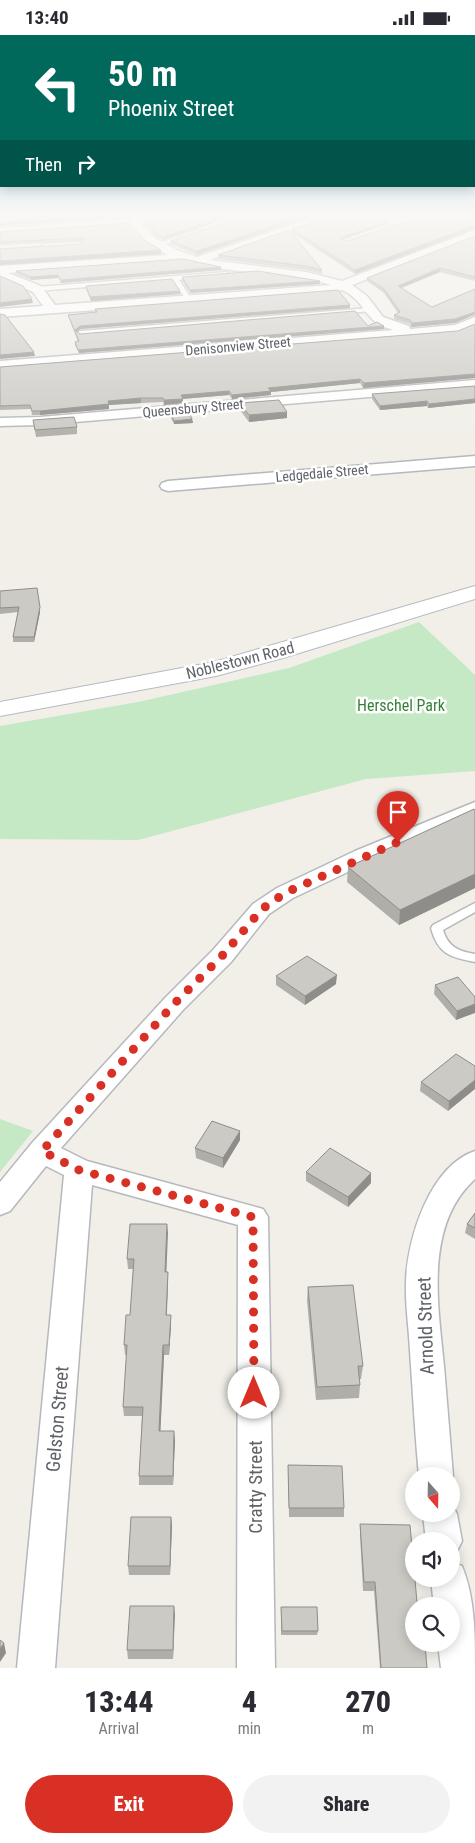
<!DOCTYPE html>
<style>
body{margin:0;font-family:"Roboto Condensed",sans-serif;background:#f2f2f3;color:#2b2b33;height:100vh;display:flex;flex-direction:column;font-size:19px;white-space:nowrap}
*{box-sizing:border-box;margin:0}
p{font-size:16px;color:#7c7c81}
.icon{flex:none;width:28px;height:28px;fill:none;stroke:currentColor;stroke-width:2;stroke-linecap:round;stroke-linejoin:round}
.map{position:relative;height:1633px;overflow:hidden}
.panel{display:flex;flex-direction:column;background:#fff;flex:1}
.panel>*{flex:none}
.banner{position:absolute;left:0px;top:0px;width:475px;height:152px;box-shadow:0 2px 12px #0003;background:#00695c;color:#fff;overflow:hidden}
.needle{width:32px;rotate:160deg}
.controls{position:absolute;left:405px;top:1432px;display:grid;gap:10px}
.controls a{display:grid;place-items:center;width:55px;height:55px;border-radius:50%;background:#fff;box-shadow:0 2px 12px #0003;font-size:25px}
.pin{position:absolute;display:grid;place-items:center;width:42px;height:42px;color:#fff;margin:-51px -21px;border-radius:50% 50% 50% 0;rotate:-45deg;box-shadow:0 0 5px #0007}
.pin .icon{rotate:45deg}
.me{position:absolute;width:55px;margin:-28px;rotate:0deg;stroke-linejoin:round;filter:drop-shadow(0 0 4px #0008)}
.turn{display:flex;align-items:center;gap:18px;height:105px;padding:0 25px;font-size:22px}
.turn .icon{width:65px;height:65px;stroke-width:2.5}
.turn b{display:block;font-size:35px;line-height:42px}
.then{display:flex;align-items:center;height:48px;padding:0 25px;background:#0003;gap:10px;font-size:19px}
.eta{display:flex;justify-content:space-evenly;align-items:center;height:85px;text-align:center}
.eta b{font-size:30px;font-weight:800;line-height:35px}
.primary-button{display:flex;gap:10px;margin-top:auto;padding:10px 25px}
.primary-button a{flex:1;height:58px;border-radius:30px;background:#d93025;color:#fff;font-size:20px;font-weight:800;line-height:58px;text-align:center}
.primary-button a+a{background:#f2f2f3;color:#2b2b33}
.status{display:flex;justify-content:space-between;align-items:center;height:35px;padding:0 25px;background:#fff;direction:ltr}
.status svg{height:14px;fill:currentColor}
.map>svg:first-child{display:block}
.green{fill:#c5e8c5}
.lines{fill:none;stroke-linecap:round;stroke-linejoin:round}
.lane-casing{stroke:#b5b8bc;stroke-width:3}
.street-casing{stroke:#b5b8bc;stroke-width:3}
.secondary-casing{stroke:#b6babf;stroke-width:2}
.lane{fill:#fff;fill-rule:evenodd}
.street{fill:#fff;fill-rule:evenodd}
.secondary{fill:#fff;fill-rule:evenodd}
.wall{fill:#afaea9}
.shaded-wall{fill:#8f8d8a}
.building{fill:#cccac5;stroke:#8f8d8a}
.route{stroke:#d93025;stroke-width:9;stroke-dasharray:0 16.2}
.labels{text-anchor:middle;stroke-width:5;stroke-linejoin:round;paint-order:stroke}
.far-street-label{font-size:14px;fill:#5f6368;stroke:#fff}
.street-label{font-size:16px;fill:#5f6368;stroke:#fff}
.park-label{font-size:16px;fill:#348238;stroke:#fff}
.near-street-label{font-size:19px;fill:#5f6368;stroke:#fff}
</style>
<div class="status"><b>13:40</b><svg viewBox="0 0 49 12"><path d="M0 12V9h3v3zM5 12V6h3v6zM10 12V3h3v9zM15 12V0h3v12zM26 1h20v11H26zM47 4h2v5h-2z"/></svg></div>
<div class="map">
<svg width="475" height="1633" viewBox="0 0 475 1633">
<rect width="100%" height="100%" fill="#f1efe8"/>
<path class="green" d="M419 587 475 640V736L366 744 138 805 0 804V691L138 667 289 633Z
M0 1084 33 1096 0 1137Z"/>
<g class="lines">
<defs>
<path id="lane" d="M198 195 203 196 160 211 155 210Z
M80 207 82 210 44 213 41 211 44 209Z
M226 237 228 238V240L179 245 192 265 189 267 187 266 173 245 37 256 34 254 37 252Z
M370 273 372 274V276L80 300 77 298 80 296Z
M475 868V877L443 895C448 912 458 916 475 919V927C450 922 438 919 431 893L433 890Z"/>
<path id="street" d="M131 181H167L166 183 142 189 155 203 177 215 197 222 319 181H335L210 225 306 237 342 246 475 195V202L352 250 367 261 383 282 409 291 410 294 455 290 475 282V291L458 298 0 334V326L393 295C362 287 368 267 342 255L332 258 0 282V274L43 271 33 257 0 243V231L167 220 147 208 131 190 0 199V193L130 184ZM183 225C230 241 283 234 331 250L55 270 41 251 8 238Z
M377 181H391L397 185 418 181H446L441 184 396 191Z
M475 345V353L40 390 0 391V383L40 382Z
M475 421V431L168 456 162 454 160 451 162 448 168 446Z
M475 767V782L371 826 293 863 269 879 231 927 183 975 61 1113 87 1126 263 1174 268 1182 275 1633H237L238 1190 92 1150 55 1633H17L64 1140 46 1131 10 1176 0 1180V1147L32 1108 165 963 213 915 253 869 277 853 355 816Z
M475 1116V1144C424 1190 438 1270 444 1331 447 1368 450 1404 453 1441L451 1445V1441H419C415 1400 413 1358 410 1316 409 1293 405 1270 406 1247 407 1204 430 1131 475 1116Z
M451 1467 457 1479 462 1506 456 1518 451 1520V1506H426L423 1479H451Z
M451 1527 462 1531C475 1562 475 1600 475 1633H441L438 1609H451V1571H434L431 1544H451Z"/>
<path id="secondary" d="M475 551V564L283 623 216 641 0 681V667L214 627Z"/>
</defs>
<use href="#lane" class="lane-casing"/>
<use href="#street" class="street-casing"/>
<use href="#secondary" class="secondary-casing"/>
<use href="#lane" class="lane"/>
<use href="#street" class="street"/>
<use href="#secondary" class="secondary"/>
</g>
<path class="wall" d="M166 181H234L163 205 156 202 146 190 145 187Z
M245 181H312L197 220 171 209V206Z
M475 181V194L355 239 292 198V194L388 186V189L342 205 348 206Z
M289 195 322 235V239L306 235 218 224V220Z
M0 197 145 206 161 215V219L80 209 82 206 0 210Z
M475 201V246L440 237 402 253 432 272 475 254V281L474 280 455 288 411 292 410 289 394 284V280L398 278 384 258 367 246V243Z
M221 235 61 248 58 243 31 245 16 239V236Z
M182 242 320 249 190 258 182 246Z
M86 251 180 259 91 266 86 254Z
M350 273 80 294 77 297 80 299 384 291V294L79 318 75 310V307H78L69 283 68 280 96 278 95 274Z
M475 289V343L363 353 360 348 271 357V360L232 364 229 360 183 364V368L164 370 163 367 141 368 109 370V374L40 380H32L31 374 0 375V332L458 296Z
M475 351V368L428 373 427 371 380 375 372 364V359Z
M240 368 287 383 249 387 240 375Z
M170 377 192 384 193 388 174 389 170 381Z
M33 385 77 392V399L36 402Z
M0 556 40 577 34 607H13V602L18 577 0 579Z
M475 775V853L399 890 347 847 348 832Z
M276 941 336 949 305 970 276 950Z
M435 950 475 962 456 985 434 959Z
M456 1019 448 1076 420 1056 421 1047Z
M240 1105 223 1133 196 1123 195 1113Z
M306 1137 371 1148 348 1172 306 1146Z
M475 1178V1204L465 1198 467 1189Z
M167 1189 166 1237 168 1246 167 1280 171 1290 169 1320H164L160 1396 175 1405 173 1450H139V1441L142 1381H124L123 1372 127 1320H125L124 1310 130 1280 133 1234H128L127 1224Z
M308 1252 363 1331 361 1344H359L360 1350 359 1363 316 1365 307 1265Z
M288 1430 344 1473V1482H289Z
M171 1482 172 1491 170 1540H129L128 1531Z
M360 1489 417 1568 427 1633H380L374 1556H363L360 1499Z
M174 1571 173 1624H128L127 1615Z
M281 1572 318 1596 317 1600H281Z"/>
<path class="shaded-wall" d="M92 181H129V182L0 191V188Z
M224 181H234L163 205V202Z
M302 181H312L197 220V216Z
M398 181H407L397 183Z
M388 186V189L341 205 340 204 342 202Z
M475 190V194L355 239V235Z
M161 215V219L0 230V226Z
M221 232V235L61 248V245Z
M440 233V237L398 254V251Z
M58 240V243L31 245V242Z
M320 246V249L190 258V255Z
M180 256V259L91 266 90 262Z
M32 264 33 268 0 272V268Z
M350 270V273L80 294 76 298 75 295 80 291Z
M475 276 474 280 455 288 411 292 412 288Z
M384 291V294L79 318 78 315Z
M34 317 35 321 0 324V320Z
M475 339V343L363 353 364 348Z
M360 344V348L271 357V360L232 364V360L268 353Z
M229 356V360L181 364V360Z
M141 363V368L109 370V374L40 380V376L108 366Z
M183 364V368L164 370V365Z
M475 364V368L428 373 429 369Z
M427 366V371L380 375V371Z
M287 377V383L249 387V380Z
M192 384 193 388 174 389V386Z
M40 572V577L34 607V602Z
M475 839V853L399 890 400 875Z
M337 940 336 949 305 970V961Z
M475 969V978L456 985 457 976Z
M475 1045V1054L448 1076 449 1066Z
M240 1096V1105L223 1133V1123Z
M371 1138V1148L348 1172V1162Z
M167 1189 168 1198 166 1246 165 1237Z
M168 1237V1246L166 1290V1280Z
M171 1280V1290L169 1320V1310Z
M163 1310 164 1320 160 1406 159 1396Z
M174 1396 175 1405 173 1450V1441Z
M171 1482 172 1491 170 1540V1531Z
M174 1571 175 1580 173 1624V1615Z
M4 1608 6 1618 0 1627V1614Z"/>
<path class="building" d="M0 181H92L0 188Z
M166 181H224L163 202 156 198 145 187Z
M245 181H302L197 216 171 206Z
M330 181H380L388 186 342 202 340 204 348 206 397 189 442 182 443 181H475V190L355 235 292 194Z
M130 188 145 206 161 215 0 226V214L80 209 84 204 82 203 0 207V197Z
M289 195 322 235 306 231 218 220Z
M475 201V242L440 233 398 251 432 272 475 254V277L455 284 412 288 410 285 394 280 400 277 384 254 367 243Z
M183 224 221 232 61 245 58 240 31 242 16 236Z
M258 236 320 246 190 255 182 242Z
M0 241 23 251 32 264 0 268Z
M172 244 180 256 90 262 86 251Z
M338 255 350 270 80 291 75 295 80 299 355 276 368 291 377 287 384 291 78 315 75 307 79 306 68 280 97 277 95 274Z
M0 279 5 280 34 317 0 320Z
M475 289V339L364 348 360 344 268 353 271 356 232 360 229 356 181 360 183 364 164 365 163 363H141L108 366 109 369 40 376H32L30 370 0 371V332L458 296Z
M475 351V364L429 369 427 366 380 371 372 359Z
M279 365 287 377 249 380 240 368Z
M188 376 192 384 174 386 170 377Z
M74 382 77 392 35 395 33 385Z
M37 553 40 572 34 602H13L19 572 0 573V556Z
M474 774 475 775V839L400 875 348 832Z
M307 921 337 940 305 961 276 941Z
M458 942 475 962V969L457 976 435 950Z
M456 1019 475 1031V1045L449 1066 421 1047Z
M212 1086 240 1096 223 1123 195 1113Z
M330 1113 371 1138 348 1162 306 1137Z
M475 1178V1193L467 1189Z
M130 1189H167L165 1237H168L166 1280H171L169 1310H163L159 1396H174L173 1441H139L143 1372H123L127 1310H124L126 1280H130L134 1224H127Z
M353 1250 363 1331H358L360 1350 317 1352 308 1252Z
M288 1430 342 1431 344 1473H289Z
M131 1482H171L170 1531H128Z
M360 1489 410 1490 414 1533V1544H415L417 1568H421V1571H414V1609H425L427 1633H381L375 1547H364Z
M130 1571H174L173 1615H127Z
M281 1572H317L318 1596H282Z
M0 1605 4 1608 0 1614Z"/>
<linearGradient id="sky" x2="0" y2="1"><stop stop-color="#8fc3f1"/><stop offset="0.44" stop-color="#f9f8f5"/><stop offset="1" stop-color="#f9f8f5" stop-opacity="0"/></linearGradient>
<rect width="475" height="410" fill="url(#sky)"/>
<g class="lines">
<path class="route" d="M254 1358 253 1182 79 1135 42 1116 174 969 222 921 262 874 285 858 398 807"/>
</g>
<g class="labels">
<g class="far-street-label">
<text transform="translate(238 311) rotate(-5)" y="5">Denisonview Street</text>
<text transform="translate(193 373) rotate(-5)" y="5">Queensbury Street</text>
<text transform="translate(322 438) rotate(-5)" y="5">Ledgedale Street</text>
</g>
<g class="street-label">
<text transform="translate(240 625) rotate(-14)" y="6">Noblestown Road</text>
</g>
<g class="park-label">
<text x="401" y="676">Herschel Park</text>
</g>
<g class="near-street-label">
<text transform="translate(425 1291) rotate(-92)" y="7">Arnold Street</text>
<text transform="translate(57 1384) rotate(-85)" y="7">Gelston Street</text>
<text transform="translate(255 1452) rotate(-90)" y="7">Cratty Street</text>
</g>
</g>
</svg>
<div class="controls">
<a><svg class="needle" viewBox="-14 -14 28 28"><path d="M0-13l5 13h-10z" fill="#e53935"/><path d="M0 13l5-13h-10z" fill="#7c7c81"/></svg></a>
<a><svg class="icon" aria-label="sound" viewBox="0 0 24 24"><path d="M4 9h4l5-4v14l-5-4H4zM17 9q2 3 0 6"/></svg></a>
<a><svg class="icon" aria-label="search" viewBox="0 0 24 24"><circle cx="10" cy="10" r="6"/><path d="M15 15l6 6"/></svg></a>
</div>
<div class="pin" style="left:398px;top:807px;background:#d93025"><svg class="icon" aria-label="arrive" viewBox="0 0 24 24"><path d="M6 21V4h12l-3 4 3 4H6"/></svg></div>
<svg class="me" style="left:254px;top:1358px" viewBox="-20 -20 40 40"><circle r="19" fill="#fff"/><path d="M0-13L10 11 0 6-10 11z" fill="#d93025"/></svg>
<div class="banner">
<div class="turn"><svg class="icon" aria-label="left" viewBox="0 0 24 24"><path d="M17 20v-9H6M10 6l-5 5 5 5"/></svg><div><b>50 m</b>Phoenix Street</div></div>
<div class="then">Then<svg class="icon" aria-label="right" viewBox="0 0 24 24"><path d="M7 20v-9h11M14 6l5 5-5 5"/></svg></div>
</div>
</div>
<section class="panel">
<div class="eta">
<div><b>13:44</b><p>Arrival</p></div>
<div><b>4</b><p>min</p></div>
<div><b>270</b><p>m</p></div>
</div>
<div class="primary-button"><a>Exit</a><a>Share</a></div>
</section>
